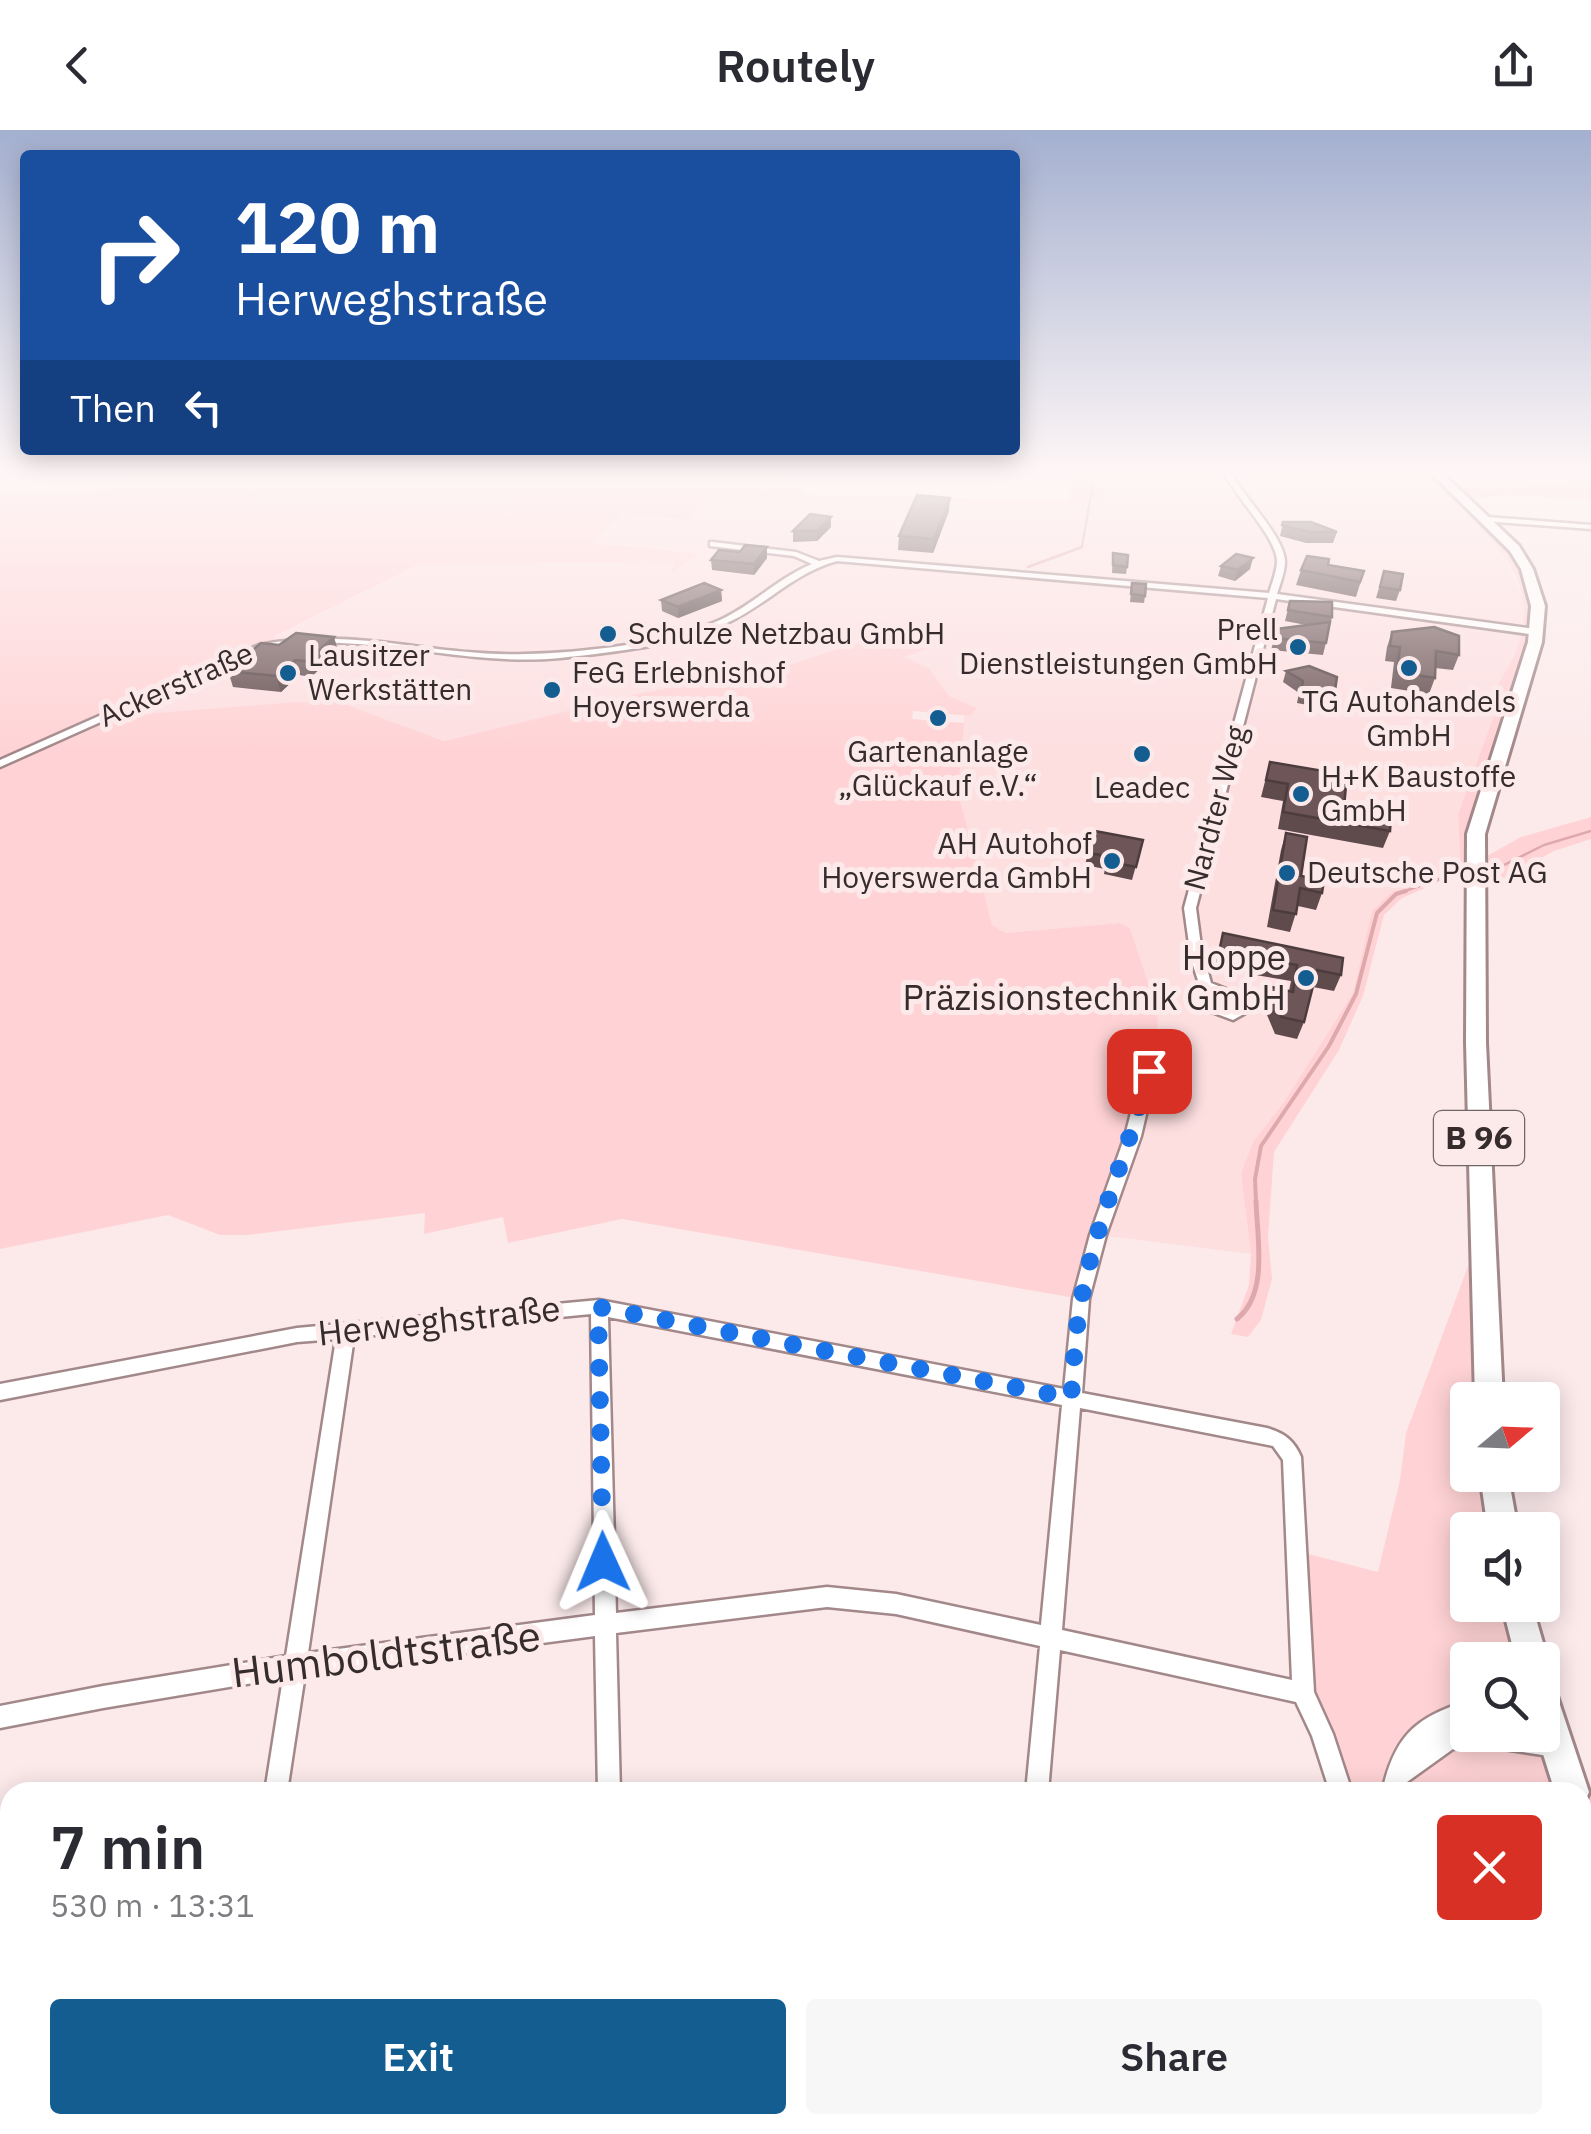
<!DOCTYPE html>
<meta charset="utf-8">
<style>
body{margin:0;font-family:"IBM Plex Sans",sans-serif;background:#f7f7f7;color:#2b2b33;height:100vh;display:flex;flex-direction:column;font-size:38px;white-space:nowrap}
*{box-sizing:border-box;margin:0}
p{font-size:32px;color:#7c7c81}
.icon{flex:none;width:55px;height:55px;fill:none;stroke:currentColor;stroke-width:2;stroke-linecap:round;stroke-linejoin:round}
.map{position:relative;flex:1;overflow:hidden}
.side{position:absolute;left:0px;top:1652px;width:1592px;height:352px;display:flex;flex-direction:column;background:#fff;border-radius:30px 30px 0 0;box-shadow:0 5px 25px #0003}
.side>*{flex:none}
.banner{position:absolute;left:20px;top:20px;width:1000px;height:305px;border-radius:10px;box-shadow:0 5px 25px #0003;background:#1a4fa0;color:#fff;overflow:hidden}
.needle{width:65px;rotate:71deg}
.fabs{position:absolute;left:1450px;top:1252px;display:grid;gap:20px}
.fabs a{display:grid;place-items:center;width:110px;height:110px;border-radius:10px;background:#fff;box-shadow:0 5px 25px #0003;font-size:50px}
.pin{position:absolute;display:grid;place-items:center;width:85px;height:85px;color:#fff;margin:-42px;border-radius:20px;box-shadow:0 5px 15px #0006}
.me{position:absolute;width:110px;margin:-55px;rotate:359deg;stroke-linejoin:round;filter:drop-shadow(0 0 8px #0008)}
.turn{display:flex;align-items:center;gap:35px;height:210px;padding:0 50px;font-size:45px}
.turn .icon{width:130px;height:130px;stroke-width:2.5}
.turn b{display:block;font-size:70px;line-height:85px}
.then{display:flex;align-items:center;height:95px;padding:0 50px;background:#0003;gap:20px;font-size:38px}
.round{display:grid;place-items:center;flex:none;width:105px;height:105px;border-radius:10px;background:#f7f7f7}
.headline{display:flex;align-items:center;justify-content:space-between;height:170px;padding:0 50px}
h1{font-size:60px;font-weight:600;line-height:75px}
.action{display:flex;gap:20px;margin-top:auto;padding:20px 50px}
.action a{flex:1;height:115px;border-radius:10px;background:#145d91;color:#fff;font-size:40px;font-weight:600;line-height:115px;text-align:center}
.action a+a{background:#f7f7f7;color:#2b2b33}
header{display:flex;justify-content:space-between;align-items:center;height:130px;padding:0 50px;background:#fff;font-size:45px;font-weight:600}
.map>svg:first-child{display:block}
.built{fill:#fddfe0}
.green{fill:#ffd3d5}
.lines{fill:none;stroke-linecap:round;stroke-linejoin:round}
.stream-far2{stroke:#dea9ac;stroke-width:2.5}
.stream-far1{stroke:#dea9ac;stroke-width:4}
.stream{stroke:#dea9ac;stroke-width:5}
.street-casing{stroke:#a3888a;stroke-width:5}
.primary-casing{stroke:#a3888a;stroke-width:6}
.street{fill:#fff;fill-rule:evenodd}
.primary{fill:#fff;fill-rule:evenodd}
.wall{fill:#5f4a4c}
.shaded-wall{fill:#4d3c3e}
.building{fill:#6e5658;stroke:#4d3c3e;stroke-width:2.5}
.route{stroke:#1a73e8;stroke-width:18;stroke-dasharray:0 32.4}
.poi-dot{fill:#145d91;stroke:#fceaeb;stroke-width:4}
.labels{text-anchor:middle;stroke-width:10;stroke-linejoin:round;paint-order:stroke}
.far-poi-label{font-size:30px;fill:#372c2d;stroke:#fceaeb;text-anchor:start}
.far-street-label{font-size:30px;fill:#372c2d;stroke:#fceaeb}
.shield{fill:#fceaeb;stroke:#726566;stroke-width:2.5}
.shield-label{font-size:32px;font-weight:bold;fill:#372c2d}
.poi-label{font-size:35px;fill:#372c2d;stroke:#fceaeb;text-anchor:end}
.street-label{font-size:35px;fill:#372c2d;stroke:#fceaeb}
.near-street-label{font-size:42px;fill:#372c2d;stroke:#fceaeb}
</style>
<header><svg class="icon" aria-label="back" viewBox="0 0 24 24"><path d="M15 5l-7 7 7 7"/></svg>Routely<svg class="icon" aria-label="share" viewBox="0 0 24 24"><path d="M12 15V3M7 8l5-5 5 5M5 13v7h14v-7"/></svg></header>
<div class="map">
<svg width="1591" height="2004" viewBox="0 0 1591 2004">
<rect width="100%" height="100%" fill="#fceaeb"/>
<path class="built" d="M1105 341H1418L1499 415 1527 477 1524 500 1510 540 1496 557 1500 568 1458 685 1461 740 1392 762 1372 781 1353 863 1284 972 1253 1012 1241 1043 1251 1124 1098 1105 1157 908 1158 882 1130 798 1120 793 1006 803 992 795 958 662 964 586H970L977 578 949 566 929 538 903 527 942 513 906 497 782 537 641 563 444 611 342 573 295 572 131 585 122 580 276 513 275 507 421 434 675 431 672 442 697 425 591 413 623 383 690 389 709 369 1102 376Z"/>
<path class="green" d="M131 341H783L807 365 1068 371 1075 341H1105L1102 376 709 368 690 390 623 383 592 413 699 424 671 443 675 431 420 434 275 506 276 513 122 580 131 585 295 572 342 573 444 611 641 563 782 537 906 497 944 513 904 527 929 538 949 566 977 578 970 586 913 581 912 589 964 593 958 662 992 795 1006 803 1120 793 1130 798 1158 882 1157 908 1081 1169 622 1089 508 1113 503 1087 424 1104 425 1083 248 1105H220L168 1085 0 1119V361L111 359Z
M1418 341H1434C1472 375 1543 348 1591 348V371L1509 365 1467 370 1515 419 1538 476 1476 732 1521 707 1591 687V709L1554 721 1504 748H1448L1402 768 1384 785 1363 866 1339 920 1274 1022 1268 1107 1272 1149 1261 1190 1248 1207 1231 1204 1249 1155 1251 1124 1241 1043 1253 1012 1284 972 1353 863 1372 781 1392 762 1461 740 1458 685 1500 568 1496 557C1567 457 1489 406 1418 341Z
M1481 1101 1488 1270H1468V1345H1493L1502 1400H1468V1475H1517L1532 1530H1468L1467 1582 1447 1587 1449 1610 1556 1616 1570 1655 1591 1659V2004H1392L1391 1995H1582V1662H1341L1303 1563 1297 1421 1378 1442 1400 1350 1406 1303Z"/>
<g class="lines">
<path class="stream-far2" d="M1028 437 1082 417 1095 341
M1483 739H1496L1544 715 1591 701
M1399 763 1469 739"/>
<path class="stream-far1" d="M1256 1073 1255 1049 1261 1016 1329 916 1356 864 1377 783 1396 764 1406 761"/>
<path class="stream" d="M1237 1189C1269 1163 1257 1108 1256 1071"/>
<defs>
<path id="street" d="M1223 341H1230C1242 366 1285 407 1285 432 1285 442 1280 454 1277 464L1536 499 1541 502 1536 505 1276 469 1196 778 1201 816 1211 853 1244 866 1249 881 1233 890 1209 881 1207 878 1191 829 1184 778 1268 468 837 431C796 442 768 473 731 491 683 515 614 522 560 528 486 535 414 516 340 513 314 512 290 515 264 519L0 637V630L259 515C355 496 432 527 525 524 582 523 669 513 720 490 753 475 778 448 812 434L794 426 710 416V412H713L796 422 819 431 837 427 1269 463C1272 453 1277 441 1277 431 1276 406 1235 367 1223 341ZM1215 864 1233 871 1235 879 1232 881 1220 875Z
M1487 387 1591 395V399L1484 391Z
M1157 903 1164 908 1141 1006 1106 1105 1089 1169 1082 1263 1267 1298C1284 1303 1294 1310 1301 1327L1314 1562 1333 1604 1352 1662H1330L1312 1606 1296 1572 1060 1520 1048 1662H1026L1040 1516 896 1484 827 1477 616 1503 620 1662H598L595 1506 305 1544 287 1662H265L283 1548 103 1578 0 1598V1576L103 1556 286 1526 336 1209 297 1212 0 1270V1254L297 1198 599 1170 1064 1259 1073 1169 1090 1105 1125 1006 1150 908ZM591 1184 595 1485 308 1523 354 1207ZM608 1187 1062 1275 1041 1495 896 1464 827 1457 616 1483ZM1080 1278 1273 1316 1283 1330 1292 1550 1062 1500Z
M1468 1571V1593L1453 1597 1468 1595V1605H1542V1603L1564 1608 1567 1616 1564 1624 1556 1627 1477 1615 1453 1619 1407 1652 1404 1662H1382C1394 1608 1414 1587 1468 1571Z
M175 1995H234L235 1999 233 2004H172Z
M606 1995H632L633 2004H607Z
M839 1995H869L866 2004H836Z
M1019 1995H1051L1054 2004H1022Z
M1378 1995H1404L1405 2004H1379Z
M1426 1995H1452L1453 2004H1427Z"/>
<path id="primary" d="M1429 341H1440L1519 416 1533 439 1545 476 1542 512 1485 704 1486 913 1503 1270H1475L1466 913 1467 704 1528 512 1531 476 1521 439 1510 421Z
M1480 1345H1508L1518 1400H1488Z
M1502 1475H1532L1548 1530 1543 1541 1542 1530H1516Z
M1542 1553 1554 1557 1589 1662 1584 1674 1591 1677V1733L1582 1729V1662H1555L1537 1605H1542Z"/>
</defs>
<use href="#street" class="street-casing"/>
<use href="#primary" class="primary-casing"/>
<use href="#street" class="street"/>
<use href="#primary" class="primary"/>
</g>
<path class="wall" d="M949 381 933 423 898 420 899 406Z
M1283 392 1337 402 1333 413H1306L1280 406Z
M831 397 817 411 793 412V401Z
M767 417V428L754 445 712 440 711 430Z
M1113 423 1127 437 1126 444 1112 443Z
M1328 435 1364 441 1356 467 1296 455 1301 440Z
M1221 436 1250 439 1235 451 1218 446Z
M1384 441 1400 460 1396 471 1376 468Z
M1132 453 1145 466 1144 473 1130 472Z
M721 460 722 471 678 488 662 481 661 470Z
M1290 471 1332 487 1323 525 1271 520 1277 499 1306 495 1285 491Z
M1392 502 1459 525 1453 540 1435 538V548L1429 564 1391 558 1394 532 1385 531 1387 517Z
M334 507 338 522 311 547 299 545 281 562 233 557 228 541 279 515Z
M1286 541 1334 567 1330 579 1297 573 1299 563 1283 552Z
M1270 632 1344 677 1390 701 1383 718 1278 699 1283 671 1261 667Z
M1286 703 1301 746 1322 763 1316 780 1298 776 1290 802 1267 797 1281 720Z
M1143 710 1132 750 1104 744 1105 739 1085 735 1088 723Z
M1223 803 1341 845 1334 861 1313 857 1304 892 1297 909 1275 904 1262 873 1268 856 1289 861 1291 851 1214 838Z"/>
<path class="shaded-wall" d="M950 368 949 381 933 423 934 409Z
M831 387V397L817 411V401Z
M767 417V428L754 445V434Z
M1253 428 1250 439 1235 451 1238 440Z
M721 460 722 471 678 488V477Z
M334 507 338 522 311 547 307 531Z
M295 530 299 545 281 562 276 546Z"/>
<path class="building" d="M917 365 950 368 934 409 899 406Z
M810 384 831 387 817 401H793Z
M1283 392H1311L1337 402H1309L1282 395Z
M745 415 767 417 754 434 711 430 719 420 740 422Z
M1113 423 1128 425 1127 437 1113 435Z
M1236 424 1253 428 1238 440 1221 436Z
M1307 426 1329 429 1328 435 1364 441 1360 452 1301 440Z
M1384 441 1403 444 1400 460 1380 457Z
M704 453 721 460 678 477 661 470Z
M1132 453 1146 454 1145 466 1131 464Z
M1290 471 1332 472V487L1288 480Z
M1330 492 1326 513 1274 508 1277 499Z
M1434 497 1459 506V525L1436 521 1435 548 1397 542 1400 517 1390 516 1392 502Z
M296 503 334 507 307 531 295 530 276 546 228 541 261 513 279 515Z
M1309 536 1337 547 1334 567 1301 562 1303 551 1286 541Z
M1270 632 1347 645 1344 677 1391 685 1390 701 1283 682 1288 654 1266 650Z
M1095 701 1143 710 1136 737 1106 731 1108 726 1088 723Z
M1286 703 1307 707 1301 746 1324 750 1322 763 1300 758 1296 784 1273 780Z
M1223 803 1343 828 1341 845 1317 840 1304 892 1281 887 1268 856 1293 862 1297 835 1219 822Z"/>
<linearGradient id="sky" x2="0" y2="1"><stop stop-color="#a4b0d0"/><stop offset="0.55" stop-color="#fef6f6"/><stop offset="1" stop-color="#fef6f6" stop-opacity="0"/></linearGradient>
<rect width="1591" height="621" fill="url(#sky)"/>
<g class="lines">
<path class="route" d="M603 1432 598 1177 1071 1268C1074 1234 1075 1199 1082 1166 1097 1089 1130 1017 1149 941"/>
</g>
<g class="poi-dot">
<circle cx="608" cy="504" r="10"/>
<circle cx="1298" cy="517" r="10"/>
<circle cx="1409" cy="538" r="10"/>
<circle cx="288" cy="543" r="10"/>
<circle cx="552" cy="560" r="10"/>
<circle cx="938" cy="588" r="10"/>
<circle cx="1142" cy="624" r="10"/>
<circle cx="1301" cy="664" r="10"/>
<circle cx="1112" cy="731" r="10"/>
<circle cx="1287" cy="743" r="10"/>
<circle cx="1306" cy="848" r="10"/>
</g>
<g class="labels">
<g class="far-poi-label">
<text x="1278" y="510" text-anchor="end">Prell<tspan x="1278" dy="34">Dienstleistungen GmbH</tspan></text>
<text x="628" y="514">Schulze Netzbau GmbH</text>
<text x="308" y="536">Lausitzer<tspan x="308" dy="34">Werkstätten</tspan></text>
<text x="572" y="553">FeG Erlebnishof<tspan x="572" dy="34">Hoyerswerda</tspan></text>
<text x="1409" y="582" text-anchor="middle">TG Autohandels<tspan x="1409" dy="34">GmbH</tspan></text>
<text x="938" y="632" text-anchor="middle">Gartenanlage<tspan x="938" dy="34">„Glückauf e.V.“</tspan></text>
<text x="1321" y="657">H+K Baustoffe<tspan x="1321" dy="34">GmbH</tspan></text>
<text x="1142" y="668" text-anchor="middle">Leadec</text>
<text x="1092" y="724" text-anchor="end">AH Autohof<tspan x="1092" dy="34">Hoyerswerda GmbH</tspan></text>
<text x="1307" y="753">Deutsche Post AG</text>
</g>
<g class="far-street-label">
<text transform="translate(176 555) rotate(-24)" y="10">Ackerstraße</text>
<text transform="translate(1216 678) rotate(-75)" y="10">Nardter Weg</text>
</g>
<rect class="shield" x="1434" y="981" width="90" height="54" rx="8"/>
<g class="shield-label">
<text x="1479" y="1019">B 96</text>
</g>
<g class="poi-label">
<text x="1286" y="840">Hoppe<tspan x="1286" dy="40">Präzisionstechnik GmbH</tspan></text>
</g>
<g class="street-label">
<text transform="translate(439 1191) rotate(-6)" y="12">Herweghstraße</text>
</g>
<g class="near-street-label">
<text transform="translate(386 1524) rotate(-7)" y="15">Humboldtstraße</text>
</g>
</g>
</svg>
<div class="fabs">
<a><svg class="needle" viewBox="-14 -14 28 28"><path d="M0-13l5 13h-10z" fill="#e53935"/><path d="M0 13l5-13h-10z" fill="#7c7c81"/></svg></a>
<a><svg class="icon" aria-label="sound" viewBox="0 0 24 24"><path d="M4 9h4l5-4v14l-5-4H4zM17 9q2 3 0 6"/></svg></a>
<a><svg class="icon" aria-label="search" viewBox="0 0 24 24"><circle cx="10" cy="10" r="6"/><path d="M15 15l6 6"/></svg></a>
</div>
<div class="pin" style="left:1149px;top:941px;background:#d93025"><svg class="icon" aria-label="arrive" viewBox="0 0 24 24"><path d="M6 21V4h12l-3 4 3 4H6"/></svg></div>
<svg class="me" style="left:603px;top:1432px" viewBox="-20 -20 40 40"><path d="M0-17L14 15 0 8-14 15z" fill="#1a73e8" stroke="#fff" stroke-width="4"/></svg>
<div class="banner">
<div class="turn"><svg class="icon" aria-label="right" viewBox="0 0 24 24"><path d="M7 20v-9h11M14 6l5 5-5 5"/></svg><div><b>120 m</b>Herweghstraße</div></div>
<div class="then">Then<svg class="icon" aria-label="left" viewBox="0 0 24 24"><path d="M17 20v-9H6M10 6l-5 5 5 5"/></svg></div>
</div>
<section class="side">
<div class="headline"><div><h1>7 min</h1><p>530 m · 13:31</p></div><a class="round" style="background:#d93025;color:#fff"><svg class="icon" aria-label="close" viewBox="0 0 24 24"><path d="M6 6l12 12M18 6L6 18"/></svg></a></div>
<div class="action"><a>Exit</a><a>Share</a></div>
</section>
</div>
